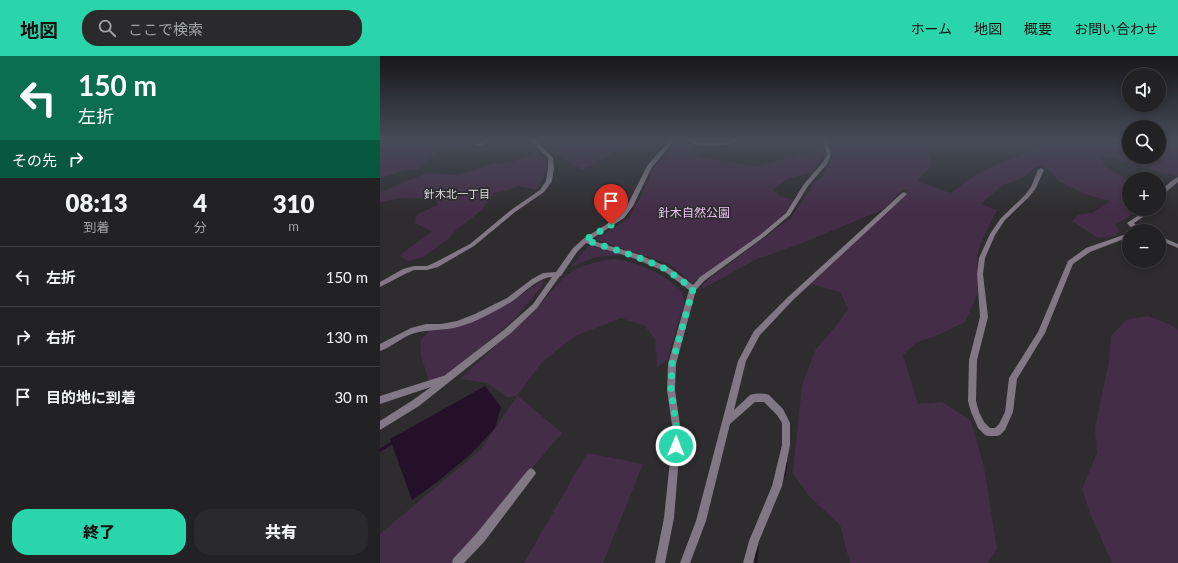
<!DOCTYPE html>
<html lang="ja">
<meta charset="utf-8">
<style>
body{margin:0;font-family:Lato,"Noto Sans JP",sans-serif;background:#2a292b;color:#f1f3f6;height:100vh;display:flex;flex-direction:column;font-size:15px;white-space:nowrap}
*{box-sizing:border-box;margin:0}
p{font-size:13px;color:#a2a3a6}
.icon{flex:none;width:22px;height:22px;fill:none;stroke:currentColor;stroke-width:2;stroke-linecap:round;stroke-linejoin:round}
.map{position:relative;flex:1;overflow:hidden}
.sheet{display:flex;flex-direction:column;background:#222123;width:380px}
.sheet>*{flex:none}
.guide{background:#0b6e4f;color:#fff;overflow:hidden}
.tools{position:absolute;left:742px;top:12px;display:grid;gap:8px}
.tools a{display:grid;place-items:center;width:44px;height:44px;border-radius:50%;background:#222123;box-shadow:0 2px 6px #0003,0 0 0 1px #3f3e41;font-size:20px}
.pin{position:absolute;display:grid;place-items:center;width:34px;height:34px;color:#fff;margin:-41px -17px;border-radius:50% 50% 50% 0;rotate:-45deg;box-shadow:0 0 4px #0007}
.pin .icon{rotate:45deg}
.me{position:absolute;width:44px;margin:-22px;rotate:1deg;stroke-linejoin:round;filter:drop-shadow(0 0 3px #0008)}
.turn{display:flex;align-items:center;gap:14px;height:84px;padding:0 12px;font-size:18px}
.turn .icon{width:52px;height:52px;stroke-width:2.5}
.turn b{display:block;font-size:28px;line-height:34px}
.then{display:flex;align-items:center;height:38px;padding:0 12px;background:#0003;gap:8px;font-size:15px}
.eta{display:flex;justify-content:space-evenly;align-items:center;height:68px;text-align:center}
.eta b{font-size:24px;font-weight:800;line-height:28px}
.cta{display:flex;gap:8px;margin-top:auto;padding:8px 12px}
.cta a{flex:1;height:46px;border-radius:16px;background:#2ad5ac;color:#111;font-size:16px;font-weight:800;line-height:46px;text-align:center}
.cta a+a{background:#2a292b;color:#f1f3f6}
ul{padding:0;list-style:none}
li{display:flex;align-items:center;gap:12px;height:60px;padding:0 12px;border-top:1px solid #3f3e41}
li div{flex:1}
li b{display:block;font-size:15px}
li em{font-style:normal}
header{display:flex;align-items:center;gap:24px;box-sizing:border-box;height:56px;padding:0 20px;background:#2ad5ac;color:#111}
header strong{font-size:19px}
nav{display:flex;gap:22px;margin-inline-start:auto;font-size:14px}
.search{width:280px;height:36px;background:#2a292b;display:flex;align-items:center;gap:10px;box-sizing:border-box;padding:0 14px;border-radius:16px;color:#a2a3a6;font-size:15px}
main{display:flex;flex:1;min-height:0}
.map>svg:first-child{display:block}
.green{fill:#442e47}
.water{fill:#251029}
.lines{fill:none;stroke-linecap:round;stroke-linejoin:round}
.stream{stroke:#251029;stroke-width:3}
.minor{fill:#827784;fill-rule:evenodd}
.route{stroke:#2ad5ac;stroke-width:7;stroke-dasharray:0 12.6}
.labels{text-anchor:middle;stroke-width:3.5;stroke-linejoin:round;paint-order:stroke}
.far-neighbourhood-label{font-size:11px;fill:#dedbdf;stroke:#2e2c2f}
.park-label{font-size:12px;fill:#ecc0f3;stroke:#2e2c2f}
</style>
<header>
<strong>地図</strong>
<div class="search"><svg class="icon" aria-label="search" viewBox="0 0 24 24"><circle cx="10" cy="10" r="6"/><path d="M15 15l6 6"/></svg>ここで検索</div>
<nav><a>ホーム</a><a>地図</a><a>概要</a><a>お問い合わせ</a></nav>
</header>
<main>
<section class="sheet">
<div class="guide">
<div class="turn"><svg class="icon" aria-label="left" viewBox="0 0 24 24"><path d="M17 20v-9H6M10 6l-5 5 5 5"/></svg><div><b>150 m</b>左折</div></div>
<div class="then">その先<svg class="icon" aria-label="right" viewBox="0 0 24 24"><path d="M7 20v-9h11M14 6l5 5-5 5"/></svg></div>
</div>
<div class="eta">
<div><b>08:13</b><p>到着</p></div>
<div><b>4</b><p>分</p></div>
<div><b>310</b><p>m</p></div>
</div>
<ul>
<li><svg class="icon" aria-label="left" viewBox="0 0 24 24"><path d="M17 20v-9H6M10 6l-5 5 5 5"/></svg><div><b>左折</b></div><em>150 m</em></li>
<li><svg class="icon" aria-label="right" viewBox="0 0 24 24"><path d="M7 20v-9h11M14 6l5 5-5 5"/></svg><div><b>右折</b></div><em>130 m</em></li>
<li><svg class="icon" aria-label="arrive" viewBox="0 0 24 24"><path d="M6 21V4h12l-3 4 3 4H6"/></svg><div><b>目的地に到着</b></div><em>30 m</em></li>
</ul>
<div class="cta"><a>終了</a><a>共有</a></div>
</section>
<div class="map">
<svg width="798" height="507" viewBox="0 0 798 507">
<rect width="100%" height="100%" fill="#2e2c2f"/>
<path class="green" d="M0 84H93L62 94 36 114H25L0 122Z
M157 84H257L202 114Z
M298 84 312 89 313 96 319 101 375 111 444 92 445 99 432 116 407 123 393 134 400 140 413 144 405 157 380 179 312 227 289 208 215 183 248 163 260 142 273 113Z
M450 84H545L551 109 537 125 571 137 595 119 620 107 679 84H749V101H779V84H798V120L771 114 729 101H722L724 109 749 125V153H757L747 162 735 168 739 175 735 180 718 182 692 165 698 159 712 157 730 145 707 139 678 125 671 115 663 109 657 110 641 123 623 129 601 148 617 154 600 188 597 200 598 237 585 266 558 279 537 286 523 299 538 348 562 346 591 365 604 411 617 493 607 507H470L460 469 429 440 413 417 422 329 436 293 458 268 468 253 460 236 431 228 529 134 524 133 502 154 420 188 377 203 320 234 325 226 411 162 434 127 444 118 447 110 451 107 453 96Z
M158 95C174 110 165 117 157 134L138 130 129 134 114 137 102 154 75 175 68 183 43 201 28 205 19 200 52 175 35 167 37 158 58 149 56 143 23 142 0 146V136L47 117 77 119 113 108 130 107Z
M213 188 244 199 216 201 191 211 207 191Z
M236 203C261 207 284 219 302 235L304 248 287 304 277 311 275 283 265 270 241 262 195 280 163 305 137 339 182 377 71 507H0V478L100 394 137 340 127 341 107 327 81 323C105 298 132 277 157 252 168 240 178 224 193 215 206 208 221 204 236 203Z
M163 224V229L135 262 117 278 66 319 49 325 41 300V284L50 274 64 273 135 243Z
M768 260 791 269 798 274V507H732L710 457 702 433 717 397 715 372 729 306 731 280 746 264Z
M207 397 263 408 223 507H144Z"/>
<path class="water" d="M105 330 121 351 115 372 91 398 56 427 32 444 10 383Z"/>
<g class="lines">
<path class="stream" d="M0 394 12 387
M404 420 406 407
M376 507 377 490"/>
<path class="minor" d="M105 84H112L100 90 96 89Z
M150 84H155L173 102 174 112 172 125 164 136 135 156 94 190 58 211 47 214H34L27 217 0 231V226L23 213 34 210H47L54 207 90 188 131 154 160 134 166 125 168 112V102Z
M290 84H295L272 111 253 150 244 162 210 184 257 198 288 211 313 229 320 221 380 179 406 157 424 128 443 106 447 99 443 84H447L451 99 447 108 428 130 410 159 384 181 324 225 316 234 296 308 295 334 301 376 294 462 285 507H275L284 462 293 376 287 334 288 308 309 234 284 215 253 202 206 187 197 196 181 220H180L157 252 131 277 39 350 0 374V365L33 344 51 331 0 348V340L63 320H64L125 273 153 248 172 221C156 222 144 238 131 246 116 255 95 267 78 271 64 275 49 273 35 277 23 280 12 291 0 295V288L31 272 46 268H61L77 265 95 258 127 242 152 223 163 217 176 216 193 192 203 183 240 160 247 150 267 110Z
M304 84 333 87 361 84C347 91 318 92 304 84Z
M661 112 664 114 656 132 649 141 625 164 615 179 605 202 603 218 608 261 597 304 596 345 599 356 604 366 610 372H615L619 368 625 356 629 322 658 276 688 205 706 192 749 177V181L710 196 693 208 665 277 637 323 633 356 625 374 620 379 617 380H608L605 379 598 372 591 356 588 345 589 304 600 261 597 218 599 202 610 178 621 162 645 139 651 131 658 114Z
M798 121V126L788 134 781 144 779 145C779 134 789 126 798 121Z
M524 136 527 138 526 139 412 245 380 279 366 305 354 354 370 339C375 337 384 337 389 339L403 353 410 367V389L402 430 379 485 373 507H363L369 485 392 430 402 389V367L397 359 384 346H375L350 368 326 465 310 507H300L316 465 358 305 374 275 408 241 522 137Z
M768 153H775L754 167 761 175H754L747 167Z
M779 180 798 188V192L779 184Z
M151 412 154 414 156 417 154 420 104 486 84 507H72L73 503 96 478 148 414Z"/>
</g>
<linearGradient id="sky" x2="0" y2="1"><stop stop-color="#19181a"/><stop offset="0.54" stop-color="#464b58"/><stop offset="1" stop-color="#464b58" stop-opacity="0"/></linearGradient>
<rect width="798" height="155" fill="url(#sky)"/>
<g class="lines">
<path class="route" d="M231 169 205 184 255 200 286 213 313 233 292 308 291 334 297 376 296 390"/>
</g>
<g class="labels">
<g class="far-neighbourhood-label">
<text x="77" y="142">針木北一丁目</text>
</g>
<g class="park-label">
<text x="314" y="161">針木自然公園</text>
</g>
</g>
</svg>
<div class="tools">
<a><svg class="icon" aria-label="sound" viewBox="0 0 24 24"><path d="M4 9h4l5-4v14l-5-4H4zM17 9q2 3 0 6"/></svg></a>
<a><svg class="icon" aria-label="search" viewBox="0 0 24 24"><circle cx="10" cy="10" r="6"/><path d="M15 15l6 6"/></svg></a>
<a>+</a>
<a>−</a>
</div>
<div class="pin" style="left:231px;top:169px;background:#d93025"><svg class="icon" aria-label="arrive" viewBox="0 0 24 24"><path d="M6 21V4h12l-3 4 3 4H6"/></svg></div>
<svg class="me" style="left:296px;top:390px" viewBox="-20 -20 40 40"><circle r="17" fill="#2ad5ac" stroke="#fff" stroke-width="3"/><path d="M0-11L8 9 0 5-8 9z" fill="#fff"/></svg>
</div>
</main>
